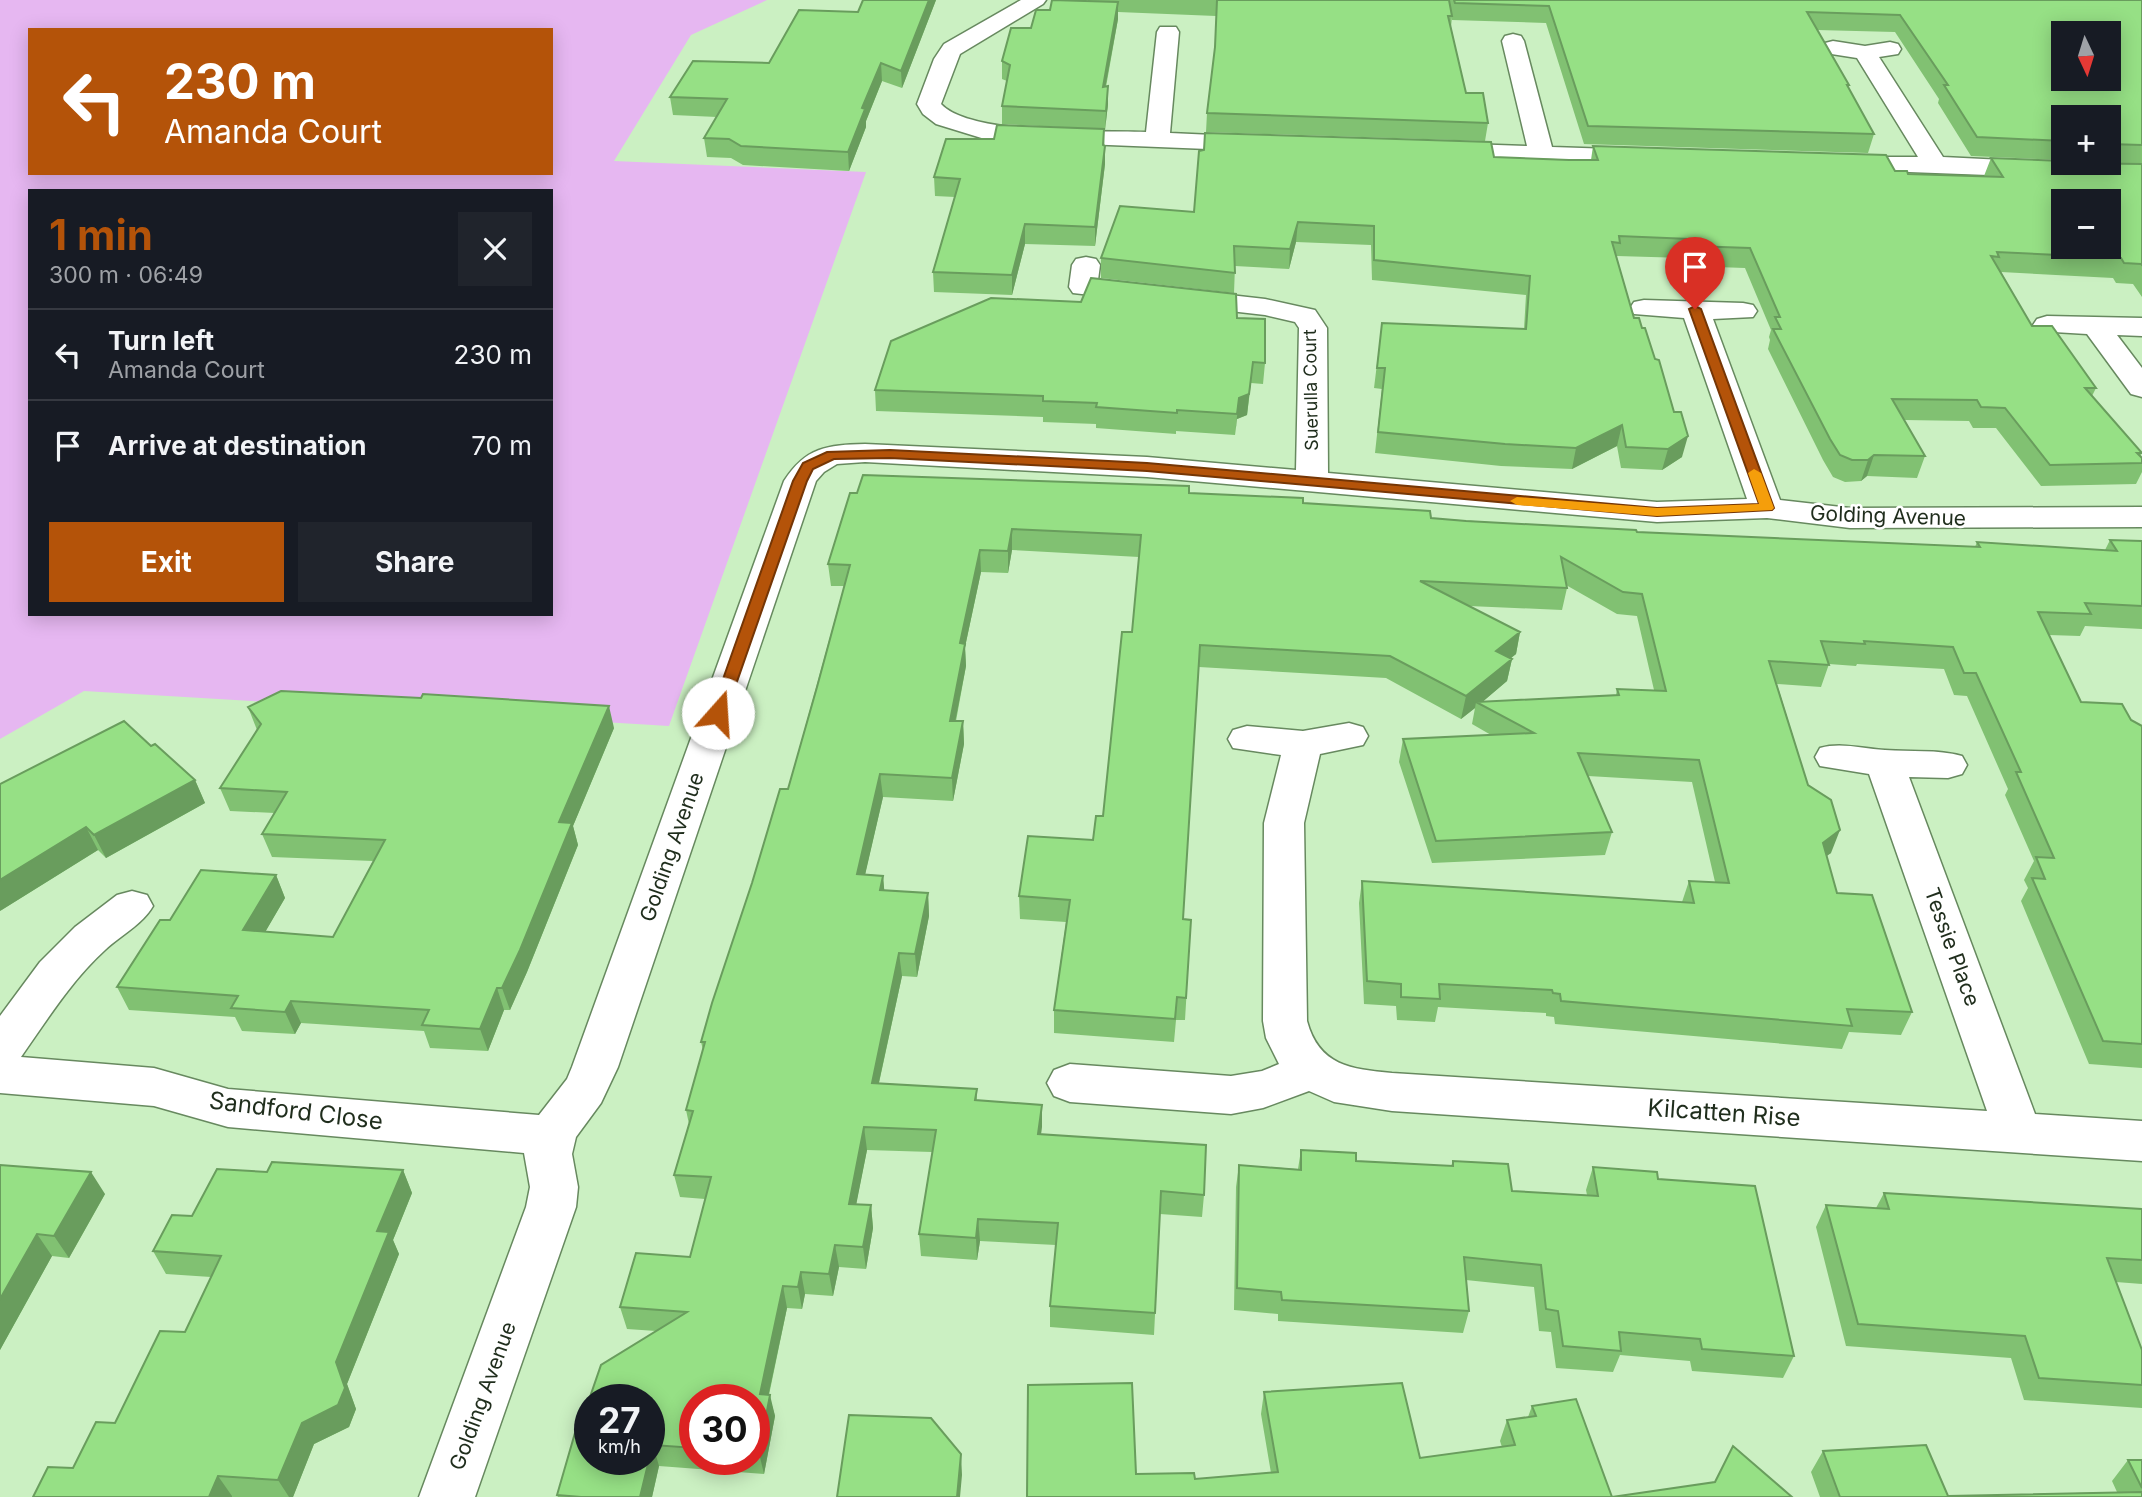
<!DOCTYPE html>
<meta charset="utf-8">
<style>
body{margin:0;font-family:Inter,sans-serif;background:#20242c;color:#f1f3f6;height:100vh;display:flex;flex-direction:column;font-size:26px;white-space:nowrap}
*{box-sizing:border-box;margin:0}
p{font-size:23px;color:#9ea1a6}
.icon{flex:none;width:38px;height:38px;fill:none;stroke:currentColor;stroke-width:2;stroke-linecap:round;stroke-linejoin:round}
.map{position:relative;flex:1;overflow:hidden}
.side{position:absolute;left:28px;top:189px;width:525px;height:427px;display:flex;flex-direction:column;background:#171b24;border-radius:0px;box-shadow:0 4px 18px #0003}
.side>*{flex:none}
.hud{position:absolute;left:28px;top:28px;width:525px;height:147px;border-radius:0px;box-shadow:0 4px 18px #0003;background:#b45309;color:#fff;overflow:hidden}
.needle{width:46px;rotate:176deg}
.fabs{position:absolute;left:2051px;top:21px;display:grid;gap:14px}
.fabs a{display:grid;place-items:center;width:70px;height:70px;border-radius:0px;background:#171b24;box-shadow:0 4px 18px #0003;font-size:35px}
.speed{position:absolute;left:574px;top:1384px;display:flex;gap:14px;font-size:35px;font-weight:700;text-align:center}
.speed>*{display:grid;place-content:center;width:91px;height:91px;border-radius:50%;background:#171b24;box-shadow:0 4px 18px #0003;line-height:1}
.speed small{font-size:18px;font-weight:400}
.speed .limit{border:10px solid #d22;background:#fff;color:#111}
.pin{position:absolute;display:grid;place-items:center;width:60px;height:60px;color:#fff;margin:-72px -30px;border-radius:50% 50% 50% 0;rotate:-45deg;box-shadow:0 0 7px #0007}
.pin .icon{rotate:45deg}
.me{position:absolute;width:77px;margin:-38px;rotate:19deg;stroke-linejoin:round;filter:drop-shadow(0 0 5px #0008)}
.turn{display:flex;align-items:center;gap:24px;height:147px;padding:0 21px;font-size:32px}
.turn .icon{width:91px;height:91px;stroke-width:2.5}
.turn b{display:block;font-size:49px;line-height:60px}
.round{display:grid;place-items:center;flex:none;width:74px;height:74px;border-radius:0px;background:#20242c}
.summary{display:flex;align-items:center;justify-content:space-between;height:119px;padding:0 21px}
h1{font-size:42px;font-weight:700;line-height:52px;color:#b45309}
.cta{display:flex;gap:14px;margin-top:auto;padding:14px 21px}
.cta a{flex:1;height:80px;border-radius:0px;background:#b45309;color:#fff;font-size:28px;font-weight:700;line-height:80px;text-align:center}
.cta a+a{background:#20242c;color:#f1f3f6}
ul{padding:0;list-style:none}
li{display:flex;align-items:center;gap:21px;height:91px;padding:0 21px;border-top:2px solid #363941}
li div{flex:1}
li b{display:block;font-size:26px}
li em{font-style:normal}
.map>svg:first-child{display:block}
.green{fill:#e6b7f1;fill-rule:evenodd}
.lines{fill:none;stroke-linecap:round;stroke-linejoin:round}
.minor-casing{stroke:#67895f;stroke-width:3}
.minor{fill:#fff;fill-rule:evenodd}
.wall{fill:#81c172;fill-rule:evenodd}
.shaded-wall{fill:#699d5d}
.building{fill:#96e085;stroke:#699d5d;stroke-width:2;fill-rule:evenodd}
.route{fill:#b45309;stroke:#753606;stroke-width:2}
.slow{fill:#f59e0b}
.labels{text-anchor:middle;stroke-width:5;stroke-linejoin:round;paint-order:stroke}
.far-street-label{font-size:18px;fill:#1f2d1c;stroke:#fff}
.street-label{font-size:21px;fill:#1f2d1c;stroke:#fff}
.near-street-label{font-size:24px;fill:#1f2d1c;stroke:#fff}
</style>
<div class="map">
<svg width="2142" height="1497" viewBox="0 0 2142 1497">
<rect width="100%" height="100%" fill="#cbf0c2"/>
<path class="green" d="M0 0H767L691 35 614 161 866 172 669 726 84 691 0 739ZM30 30H551V173H30ZM30 191H551V614H30Z"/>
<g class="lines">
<defs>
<path id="minor" d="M1021 0H1046L1043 4 960 54 941 104C971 136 1099 130 1146 132L1157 32 1160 27H1176L1179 32 1170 133 1257 137 1266 139 1269 144 1266 149 1257 151 988 140 936 124 923 114 917 104 934 59 944 44Z
M1513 34 1521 36 1524 41 1552 147 1642 150 1651 152 1654 157 1651 162 1642 164 1431 155 1428 150 1431 145 1440 143 1527 146 1502 41 1505 36Z
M1833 41 1865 46 1890 42 1898 44 1901 49 1898 54 1879 57 1943 157 2142 167V181L1830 169 1827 164 1830 159 1839 157H1918L1857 58 1825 53 1822 48 1825 43Z
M1086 257 1096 259 1100 265 1098 280 1265 299 1315 310 1327 328 1328 473 1657 502 1747 499 1684 318 1634 314 1630 308 1634 302 1644 300 1743 303 1753 305 1757 311 1753 317 1713 319 1780 500 1850 508 2142 507V527L1850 528 1767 518 1657 522 1147 477 865 462 837 464 824 472 816 481 618 1067 601 1103 576 1137 572 1154 578 1187 576 1207 475 1497H419L526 1207 530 1187 524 1153 228 1127 154 1106 0 1093V1016L40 962 75 927 117 895 132 891 147 895 153 906C142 925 121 935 105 950 71 981 47 1020 21 1057L154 1068 228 1089 539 1115 567 1079 572 1067 784 481C806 447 827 445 865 444L1147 457 1296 470 1299 328 1295 322 1265 315 1073 293 1069 287 1072 265 1076 259Z
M2047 316 2142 318V336L2117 335 2142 368V397L2131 394 2087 334 2037 331 2033 325 2037 319Z
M1349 723 1363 727 1368 736 1363 745 1320 754 1304 823 1307 1021C1319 1066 1351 1069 1392 1073L1987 1111 1869 774 1820 766 1815 757 1820 748C1842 742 1863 749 1885 750 1911 752 1937 749 1962 756L1967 765 1962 774 1948 778 1909 777 2035 1114 2142 1121V1161L1392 1111 1334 1102 1309 1091 1263 1108 1231 1114 1070 1102 1054 1096 1047 1083 1054 1070 1070 1064 1231 1076 1262 1071 1279 1064 1266 1038 1263 1021 1264 823 1281 755 1233 748 1228 739 1233 730 1247 726 1303 731Z"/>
</defs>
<use href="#minor" class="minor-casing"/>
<use href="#minor" class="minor"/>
</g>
<path class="wall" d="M863 0H936L902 88 882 81 866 121V127L849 171 743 165 731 158 707 157 704 138 717 117 673 115 670 97 769 63 858 12Z
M1088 0H2142V164L2109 163V117H2063V160L1971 156 1938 103 1939 99 1895 32 1817 30 1849 85 1848 88 1874 134 1868 153 1584 144 1546 23 1452 20V17L1451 27 1466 93 1488 123 1485 141 1206 132 1207 113 1215 52 1216 16 1118 12V19L1106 87 1108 104 1105 130H1104L1105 164 1095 246 1025 244 1012 295 934 292 933 272 955 197 935 196 934 177 994 139 1096 129 1002 124V106L1007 81 1002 79V61L1031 28 1050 10 1088 1Z
M1593 146 1895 171 1908 174 1984 176 1991 158 2142 164V297L2133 284 2116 283 2113 278 2001 272 2032 326 2096 388 2092 396 2142 453 2140 456 2142 458V472L2136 484 2041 486 1996 428H1973L1969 421 1904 420 1925 456 1917 478 1867 476 1861 481 1845 482 1833 477 1823 460 1768 349 1770 340 1769 337 1771 330 1745 268 1687 266 1685 258 1617 256V258L1634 318 1682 457 1662 470 1621 468 1617 446 1572 469 1501 466 1375 453 1382 389 1374 388 1382 323 1524 329 1526 295 1372 280 1371 245 1296 242 1289 269 1235 266 1234 293 1101 278V258L1194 212 1494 157 1591 160Z
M1237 318 1265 363 1263 384 1251 383 1247 415 1237 419 1235 435 1176 431V434L1096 428V424L1043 422V417L876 411 875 390Z
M1189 493 1303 503 1431 518 1637 532 1975 547 1977 542 2105 550 2110 540 2142 541V629L2085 626 2080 636 2049 635 2081 702 2142 726V1068L2089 1064 2021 901 2028 888 2024 880 2034 861 2005 795 2008 789 1967 696 1954 695 1944 669 1857 664 1856 666 1829 664 1821 687 1777 684 1808 785 1831 853 1826 856 1837 893 1912 1012 1901 1035 1849 1032 1842 1049 1555 1024 1554 1017 1546 1016V1013L1438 1007 1435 1022 1397 1020 1396 1006 1364 1004 1359 903 1362 881 1682 902 1689 881 1715 882 1692 782 1588 776 1612 832 1605 855 1432 863 1399 762 1403 739 1491 735 1472 724 1475 708 1461 719 1386 678 1199 667 1183 919 1191 920 1185 1020H1176L1174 1042 1054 1033V1010L1066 922 1020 919 1019 896 1093 840 1103 816 1132 632 1139 557 1012 550 1008 573 981 572 965 647 966 666 956 721H963L964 744 953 801 883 797 865 874 883 876 884 890 928 893 929 916 917 977 902 976 879 1083 977 1089V1100L1042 1105 1041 1134 1204 1195 1202 1217 1160 1214 1154 1335 1050 1327V1306L1056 1245 980 1241 977 1260 921 1256 919 1234 932 1152 867 1150 856 1204 871 1205 873 1228 866 1269 839 1267 833 1296 805 1294 802 1309 787 1308 769 1395 775 1416 764 1474 659 1466 652 1497H558L557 1495 580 1426 656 1331 627 1329 620 1307 690 1257 705 1199 680 1197 674 1175 689 1124 686 1110 703 1050 701 1042 788 789 844 586H831L828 564ZM1566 585 1617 614 1637 616 1654 690 1617 689 1616 695 1482 702 1507 681 1512 659 1511 658 1516 654 1520 632 1469 606 1562 610 1567 588ZM695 1400H754V1460H695Z
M248 707 614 728 573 826 578 845 527 972 510 1010H504L488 1051 430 1048 424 1031 301 1023 295 1034 242 1031 235 1017 129 1010 117 987 170 920 276 875 285 898 265 932 333 937 373 861 272 857 262 834 275 813 230 811 220 788 257 730Z
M151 746 195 780 205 803 106 858 98 850 0 911Z
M1301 1150 1356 1161 1451 1166 1453 1161 1512 1191 1587 1195 1586 1190 1593 1167 1658 1179 1794 1356 1783 1378 1692 1371 1690 1361 1620 1355 1613 1372 1556 1368 1551 1332 1539 1331 1534 1287 1466 1280 1469 1311 1463 1333 1278 1321V1314L1234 1310 1236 1187 1239 1165 1298 1169Z
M0 1165 105 1194 69 1258 52 1256 0 1350Z
M403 1170 412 1193 393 1240 399 1254 347 1384 356 1409 349 1427 314 1444 293 1497H33L73 1468 115 1423 185 1332 211 1277 166 1274 153 1251 192 1216 267 1172Z
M1884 1193 2142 1209V1284L2116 1282 2142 1350V1408L2024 1400 2011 1358 1846 1346 1816 1227 1826 1205 1876 1208Z
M1264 1392 1420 1458 1502 1447 1500 1441 1507 1420 1528 1417 1532 1406 1612 1497H1027L1136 1474 1195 1479 1271 1473 1261 1414Z
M1823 1451 1948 1496 2117 1492 2112 1481 2128 1460H2142V1497H1820L1811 1472Z"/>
<path class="shaded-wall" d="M929 0H936L902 88 901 71Z
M1118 2V19L1102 105 1103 87Z
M881 63 882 81 866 121V127L849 171 848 152 862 108Z
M1108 86V104L1105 130 1106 111Z
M1105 146V164L1095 246V227Z
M1298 222 1296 242 1289 269 1290 249Z
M1025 224V244L1012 295V275Z
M1253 362 1247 415 1237 419 1235 435 1239 398Z
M1622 425 1617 446 1572 469 1576 448Z
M1688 436 1682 457 1662 470 1668 449Z
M1874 455 1867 476 1861 481 1868 460Z
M1012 529V550L1008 573V551Z
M980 550 981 572 965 647 966 666 951 743 950 721 960 643Z
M1520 632 1516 654 1492 673 1496 651Z
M1512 659 1507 681 1480 704 1476 702 1475 708 1461 719 1466 696Z
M609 706 614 728 573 826 578 845 527 972 510 1010 502 988 559 822Z
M963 721 964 744 953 801 952 778Z
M880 774 883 797 860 897 857 874Z
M195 780 205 803 106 858 94 835Z
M86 827 98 850 0 911V880Z
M1840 830 1831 853 1814 865 1823 843Z
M276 875 285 898 253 953 243 930Z
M883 876 885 898 880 890Z
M928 893 929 916 917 977 915 954Z
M899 953 902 976 874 1105 872 1083Z
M497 988 504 1010 488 1051 480 1029Z
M291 1001 301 1023 295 1034 285 1012Z
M1042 1105V1127L1038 1157V1134Z
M864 1127 867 1150 852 1226 849 1204Z
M403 1170 412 1193 393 1240 399 1254 347 1384 356 1409 349 1427 314 1444 293 1497H289L278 1480 302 1423 336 1362 377 1231Z
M91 1172 105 1194 69 1258 54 1236Z
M871 1205 873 1228 866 1269 863 1247Z
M978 1219 980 1241 977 1260 976 1238Z
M37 1234 52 1256 0 1350V1299Z
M835 1245 839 1267 833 1296 829 1274Z
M801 1272 805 1294 802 1309 798 1287Z
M783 1286 787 1308 764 1416 760 1394Z
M770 1395 775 1416 764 1474 759 1453Z
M653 1445 659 1466 652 1497H640Z
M961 1454 962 1475 960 1497H957Z
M218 1476 232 1496V1497H209Z"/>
<path class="building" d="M863 0H929L901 71 881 63 862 108 865 109 848 152 741 146 729 139 704 138 727 99 670 97 693 61 769 63 799 10 858 12Z
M1052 0 1118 2 1103 87 1108 86 1106 111 1002 106 1010 65 1002 61 1011 28H1031L1036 10H1050Z
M1217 0H1449L1452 16H1448L1466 93H1483L1488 123 1207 113 1215 47Z
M1454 0H2142V145L2109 144V117H2063V141L1977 137 1944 85H1948L1900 15 1807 12 1849 85H1847L1874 134 1588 126 1549 6 1455 3ZM2063 33H2109V79H2063Z
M997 125 1104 129 1103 145 1105 146 1095 227 1025 224 1012 275 933 272 960 179 934 177 946 139H994Z
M1205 133 1491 142 1494 157 1569 160H1598L1593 146 1886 155 1895 171H1907L1908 174 2003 177 1991 158 2063 161V163L2142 164V265L2141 264 2124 263 2121 258 1997 252 1999 257 1991 256 2032 326H2052L2096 388H2085L2142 453H2137L2142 458V463L2050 465 2005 408 1981 407 1977 400 1892 399 1925 456 1874 455 1868 460H1852L1840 455 1830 439 1773 329H1781L1775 317H1780L1750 248 1692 246 1690 239 1619 236 1620 243 1612 242 1634 318H1639L1642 328H1645L1655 359 1659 360 1674 412H1681L1688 436 1668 449 1626 447 1622 425 1576 448 1505 444 1378 432 1385 368H1377L1382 323 1526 329 1530 276 1374 260V226L1298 222 1290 249 1234 246 1235 273 1101 258 1120 206 1194 212 1199 151 1204 150ZM2063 201H2109V247H2063Z
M1091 278 1236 294 1237 318 1265 319V363L1253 362 1249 394 1239 398 1237 414 1177 410V413L1096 407 1097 403 1043 401V396L875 390 891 341 991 298 1081 302Z
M863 475 1189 486V493L1303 498V503L1430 511 1431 518 1466 521 1636 530 1637 532 1980 547 1977 542 2117 551 2110 540 2142 541V606L2085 603 2091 614 2038 612 2081 702 2122 704 2131 720 2142 726V1044L2103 1041 2032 878 2045 879 2036 857 2054 858 2016 772H2021L1976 673H1964L1953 647 1864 641 1865 644 1821 641 1829 665 1769 661 1808 785 1831 800 1840 830 1823 843 1837 893 1872 895 1912 1012 1847 1009 1852 1026 1561 1001 1560 994 1553 993 1552 990 1439 984 1440 999 1401 997V984L1367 981 1362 881 1694 903 1689 881 1729 883 1699 760 1578 753 1612 832 1436 841 1403 739 1534 733 1476 702 1619 695 1617 689 1666 691 1642 594 1623 592 1561 557 1567 588 1420 581 1520 632 1496 651 1512 659 1466 696 1390 656 1200 645 1183 919 1191 920 1186 998 1177 997 1175 1019 1054 1010 1070 900 1019 896 1028 836 1093 840 1096 816H1103L1122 632H1132L1141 535 1012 529 1008 551 980 550 960 643 965 644 950 721H963L952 778 880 774 857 874 883 876 880 890 928 893 915 954 899 953 872 1083 977 1089 975 1100 1042 1105 1038 1134 1206 1145 1204 1195 1161 1191 1155 1313 1050 1306 1058 1223 978 1219 976 1238 919 1234 936 1130 864 1127 849 1204 871 1205 863 1247 835 1245 829 1274 801 1272 798 1287 783 1286 760 1394 770 1395 759 1453 754 1452V1400H695V1448L653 1445 649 1459V1400H590V1460H649L640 1497H581L557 1495 577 1426H580L601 1365 687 1312 620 1307 636 1253 690 1257 711 1177 674 1175 693 1111 686 1110 705 1042H701L712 1003 752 883 780 789H788L817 687 850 565 828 564 850 493H857Z
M281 691 421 698 423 694 609 706 559 822 572 823 520 950 502 988H497L480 1029 422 1025 429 1010 291 1001 285 1012 231 1008 238 996 117 987 160 920H170L201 870 276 875 243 930 333 937 385 840 262 834 287 792 220 788 261 724 248 707Z
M124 721 151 746 155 744 195 780 94 835 86 827 0 880V784Z
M1301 1150 1356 1153V1161L1453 1166V1161L1508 1164 1512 1191 1598 1196 1593 1167 1657 1172 1658 1179 1755 1186 1794 1356 1702 1349 1700 1339 1619 1332 1621 1351 1563 1346 1558 1311 1546 1309 1541 1265 1464 1257 1469 1311 1282 1300 1281 1292 1237 1288 1239 1165 1301 1170Z
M272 1162 403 1170 377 1231 389 1232 336 1362 345 1388 338 1405 302 1423 278 1480 218 1476 209 1497H33L48 1467 73 1468 96 1422 115 1423 160 1331 185 1332 221 1256 153 1251 172 1215 192 1216 217 1169 267 1172Z
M0 1165 91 1172 54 1236 37 1234 0 1299Z
M1884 1193 2142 1209V1260L2107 1258 2142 1350V1385L2039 1378 2025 1336 1858 1324 1826 1205 1889 1209Z
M1132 1383 1136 1474 1194 1473 1195 1479 1278 1472 1264 1392 1402 1383 1420 1458 1515 1445 1507 1420 1536 1416 1532 1406 1576 1399 1612 1497 1715 1482 1733 1446 1792 1497H1027L1028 1385Z
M849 1415 931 1418 961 1454 957 1497H837Z
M1926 1445 1948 1496 2142 1492V1497H1840L1823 1451Z
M2128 1460H2142V1488Z"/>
<path class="route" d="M1695 306 1701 309 1774 508 1772 510 1657 516 1147 471 890 458 834 459 813 469 807 481 726 713 718 718 711 713 793 481 803 463 827 452 890 450 1147 463 1657 508 1759 504 1689 309Z"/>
<path class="slow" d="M1754 469 1761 473 1774 508 1772 510 1657 516 1517 505 1510 501 1517 497 1657 508 1759 504 1748 473Z"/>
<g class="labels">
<g class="far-street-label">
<text transform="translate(1311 390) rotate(-91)" y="6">Suerulla Court</text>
</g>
<g class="street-label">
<text transform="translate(1888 516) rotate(2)" y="7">Golding Avenue</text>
<text transform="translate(672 847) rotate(-71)" y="7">Golding Avenue</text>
<text transform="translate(1952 947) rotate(70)" y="7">Tessie Place</text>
<text transform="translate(483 1396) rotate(-70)" y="7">Golding Avenue</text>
</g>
<g class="near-street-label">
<text transform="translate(296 1111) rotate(7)" y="8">Sandford Close</text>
<text transform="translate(1724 1113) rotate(4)" y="8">Kilcatten Rise</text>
</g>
</g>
</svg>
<div class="fabs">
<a><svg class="needle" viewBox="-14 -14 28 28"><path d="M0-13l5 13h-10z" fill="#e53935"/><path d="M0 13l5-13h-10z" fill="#9ea1a6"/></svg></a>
<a>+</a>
<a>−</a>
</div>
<div class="speed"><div>27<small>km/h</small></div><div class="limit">30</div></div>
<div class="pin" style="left:1695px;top:309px;background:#d93025"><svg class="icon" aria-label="arrive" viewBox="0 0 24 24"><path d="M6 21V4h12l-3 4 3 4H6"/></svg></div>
<svg class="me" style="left:718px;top:713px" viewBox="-20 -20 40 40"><circle r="19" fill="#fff"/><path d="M0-13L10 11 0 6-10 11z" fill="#b45309"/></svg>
<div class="hud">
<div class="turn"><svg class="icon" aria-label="left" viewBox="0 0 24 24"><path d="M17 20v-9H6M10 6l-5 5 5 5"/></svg><div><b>230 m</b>Amanda Court</div></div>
</div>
<section class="side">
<div class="summary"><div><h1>1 min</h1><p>300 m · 06:49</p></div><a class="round"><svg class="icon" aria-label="close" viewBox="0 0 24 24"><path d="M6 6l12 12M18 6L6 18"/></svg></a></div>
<ul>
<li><svg class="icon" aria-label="left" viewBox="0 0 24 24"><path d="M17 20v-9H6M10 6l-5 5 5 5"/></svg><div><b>Turn left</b><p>Amanda Court</p></div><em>230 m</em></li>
<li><svg class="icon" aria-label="arrive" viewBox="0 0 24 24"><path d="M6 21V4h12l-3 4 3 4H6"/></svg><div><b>Arrive at destination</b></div><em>70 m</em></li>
</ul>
<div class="cta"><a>Exit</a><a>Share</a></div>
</section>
</div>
